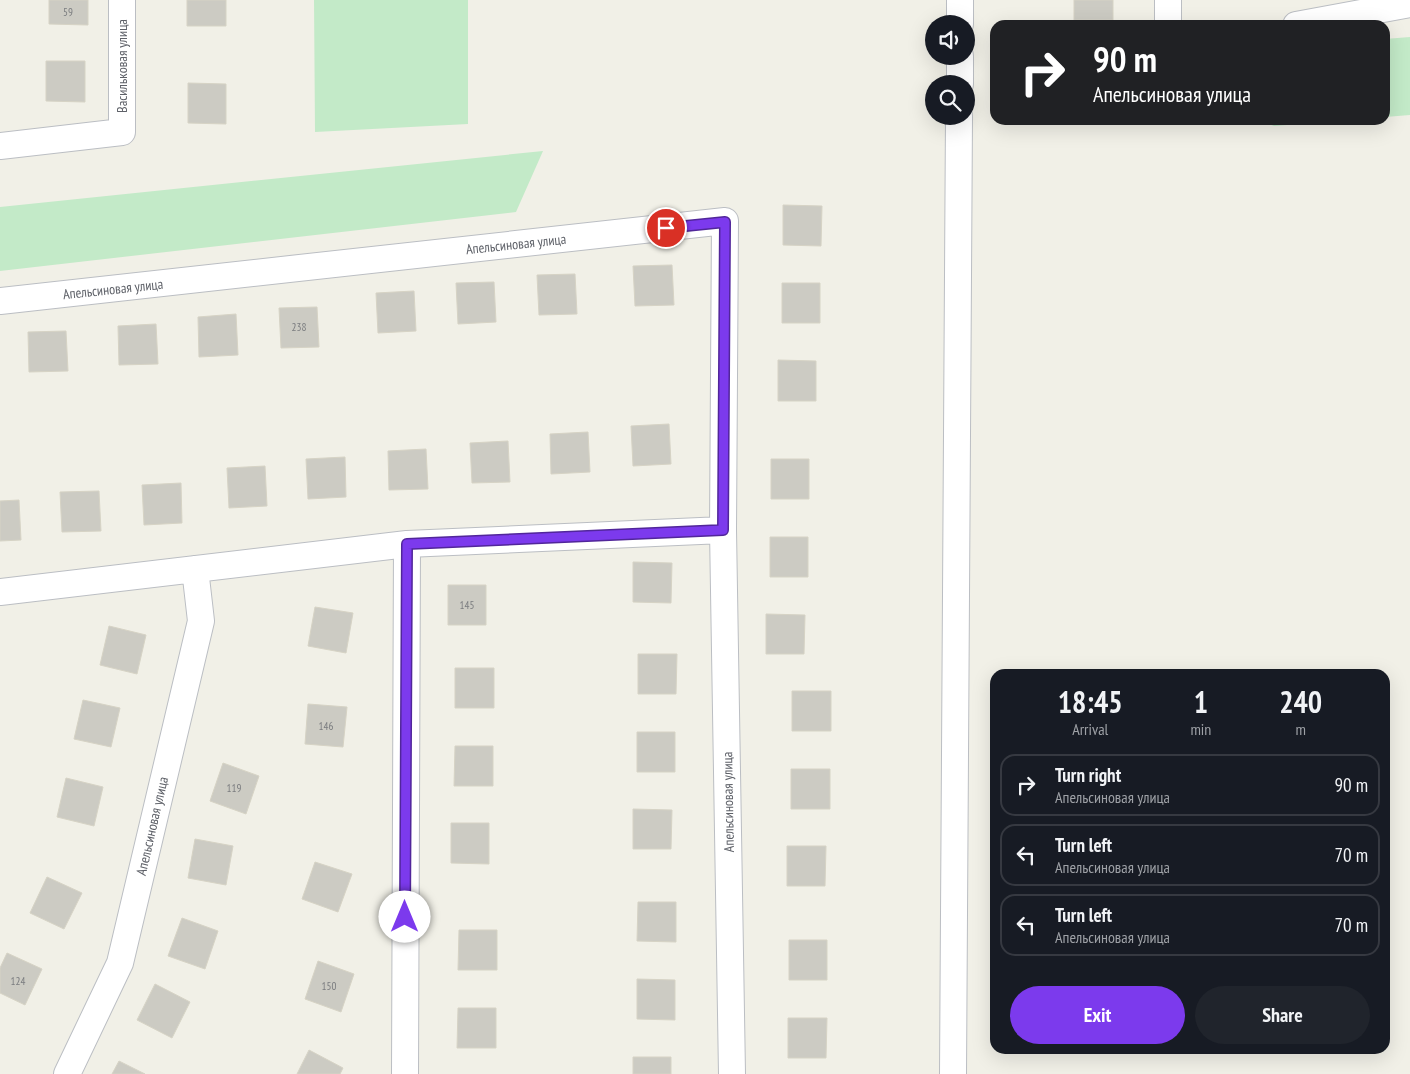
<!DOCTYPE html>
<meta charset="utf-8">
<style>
body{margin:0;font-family:"PT Sans Narrow",sans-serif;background:#20242c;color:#f1f3f6;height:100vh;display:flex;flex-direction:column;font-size:19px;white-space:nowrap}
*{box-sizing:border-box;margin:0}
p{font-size:16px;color:#9ea1a6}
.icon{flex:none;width:28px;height:28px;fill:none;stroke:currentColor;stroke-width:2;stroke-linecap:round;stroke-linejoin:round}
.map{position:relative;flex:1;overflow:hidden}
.drawer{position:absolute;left:990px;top:669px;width:400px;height:385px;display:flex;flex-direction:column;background:#171b24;border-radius:15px;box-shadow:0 5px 20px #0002}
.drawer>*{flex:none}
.guide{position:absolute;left:990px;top:20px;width:400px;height:105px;border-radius:15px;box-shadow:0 5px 20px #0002;background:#202124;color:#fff;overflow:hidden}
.fabs{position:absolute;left:925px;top:15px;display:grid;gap:10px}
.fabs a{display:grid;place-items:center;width:50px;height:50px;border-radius:50%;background:#171b24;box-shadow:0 5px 20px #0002;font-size:25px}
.pin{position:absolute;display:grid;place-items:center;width:42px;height:42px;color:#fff;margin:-21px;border:2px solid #fff;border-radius:50%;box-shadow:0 1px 5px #0007}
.me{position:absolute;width:55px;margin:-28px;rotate:0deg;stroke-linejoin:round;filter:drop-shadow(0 0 4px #0008)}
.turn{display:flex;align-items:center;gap:18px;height:105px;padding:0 20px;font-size:22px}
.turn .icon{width:65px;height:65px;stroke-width:2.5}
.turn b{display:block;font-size:35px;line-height:42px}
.eta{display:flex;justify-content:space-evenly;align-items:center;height:85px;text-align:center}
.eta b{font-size:30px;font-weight:600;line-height:35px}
.button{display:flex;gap:10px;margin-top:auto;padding:10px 20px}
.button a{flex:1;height:58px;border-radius:30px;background:#7c3aed;color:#fff;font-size:20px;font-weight:600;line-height:58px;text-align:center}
.button a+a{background:#20242c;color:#f1f3f6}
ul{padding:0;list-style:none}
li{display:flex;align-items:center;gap:15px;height:62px;margin:0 10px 8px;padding:0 10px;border:2px solid #363941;border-radius:15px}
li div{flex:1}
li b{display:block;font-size:19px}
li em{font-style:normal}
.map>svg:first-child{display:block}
.green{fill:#c3eac8}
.building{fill:#cccbc3;stroke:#d6d3c5}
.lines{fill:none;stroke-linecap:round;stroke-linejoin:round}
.street-casing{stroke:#bbbec3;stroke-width:28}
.street{stroke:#fff;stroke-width:26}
.route-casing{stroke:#51269a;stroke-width:12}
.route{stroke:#7c3aed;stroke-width:9}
.labels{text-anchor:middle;stroke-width:4;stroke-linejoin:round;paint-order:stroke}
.number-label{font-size:11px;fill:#7a7c7f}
.street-label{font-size:14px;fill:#5e6168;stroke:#fff}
</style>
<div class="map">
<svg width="1410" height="1074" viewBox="0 0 1410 1074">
<rect width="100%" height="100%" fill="#f1f0e7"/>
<path class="green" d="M314 0H468V124L315 132Z
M1410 37V115L1385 117V39Z
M1257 120H1352L1274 126Z
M543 151 516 212 0 271V207Z"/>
<path class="building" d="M49 0H88V25L49 24Z
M187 0H226V26H187Z
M1074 0H1113V20H1074Z
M46 61H85V102L46 101Z
M188 83 226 84V124L188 123Z
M783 205 822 206 821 246 783 245Z
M672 265 674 305 635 306 633 266Z
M575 274 577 314 539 315 537 275Z
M494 282 496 322 458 324 456 283Z
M782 283H820V323H782Z
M414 291 416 331 378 333 376 293Z
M317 307 319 347 281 348 279 308Z
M236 314 238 355 199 357 198 317Z
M156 324 158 364 119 365 118 326Z
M66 331 68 371 29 372 28 332Z
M778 360 816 361V401H778Z
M669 424 671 464 633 466 631 426Z
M588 432 590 472 551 474 550 434Z
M508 441 510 482 472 483 470 443Z
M426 449 428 489 389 490 388 451Z
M345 457 346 497 308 499 306 459Z
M771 459H809V499H771Z
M265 466 267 506 229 508 227 468Z
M181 483 182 523 144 525 142 485Z
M99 491 101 531 62 532 60 492Z
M19 500 21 540 0 541V501Z
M770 537H808V577H770Z
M633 562 672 563 671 603 633 602Z
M448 585H486V625H448Z
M315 607 353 613 346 653 308 646Z
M766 614 805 615 804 654H766Z
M109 626 146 635 137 674 100 665Z
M638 654H677L676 694H638Z
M455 668H494V708H455Z
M792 691H831V731H792Z
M83 700 120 708 111 747 74 739Z
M308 704 347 707 343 747 305 744Z
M637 732H675V772H637Z
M455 746H493V786H454Z
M223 763 259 776 246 814 210 801Z
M791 769H830V809H791Z
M66 778 103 787 94 826 57 817Z
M633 809 672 810 671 849H633Z
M451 823H489V864L451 863Z
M195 839 233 846 226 885 188 878Z
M787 846H826L825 886H787Z
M315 862 352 874 338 912 302 899Z
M47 877 82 893 64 929 30 913Z
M638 902H676V942L637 941Z
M182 918 218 931 205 969 168 956Z
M459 930H497V970H458Z
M789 940H827V980H789Z
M7 953 42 969 25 1005 0 993V968Z
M318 961 354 974 341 1012 305 999Z
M637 979 675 980V1020L637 1019Z
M155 984 190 1002 172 1038 137 1020Z
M458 1008H496V1048H457Z
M788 1018H827L826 1058H788Z
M309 1050 343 1068 340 1074H297Z
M633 1057H671V1074H633Z
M119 1061 145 1074H112Z"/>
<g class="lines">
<defs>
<path id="street" d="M1168 0V25
M960 24V0
M1296 25 1410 4
M960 84V56
M0 146 122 132V0
M0 301 725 221 723 530 732 1074
M0 592 407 544 723 530
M67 1074 120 963 201 621 195 569
M405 1074 407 544
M953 1074 959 116"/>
</defs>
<use href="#street" class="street-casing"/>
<use href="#street" class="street"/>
</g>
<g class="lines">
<defs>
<path id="route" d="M405 917 407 544 723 530 725 222 666 228"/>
</defs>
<use href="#route" class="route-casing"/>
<use href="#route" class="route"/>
</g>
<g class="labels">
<g class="number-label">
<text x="68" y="16">59</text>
<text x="299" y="331">238</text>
<text x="467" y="609">145</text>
<text x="326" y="730">146</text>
<text x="234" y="792">119</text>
<text x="18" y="985">124</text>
<text x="329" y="990">150</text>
</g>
<g class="street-label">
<text transform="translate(122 66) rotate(-90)" y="5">Васильковая улица</text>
<text transform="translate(516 244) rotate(-6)" y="5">Апельсиновая улица</text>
<text transform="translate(113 289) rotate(-6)" y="5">Апельсиновая улица</text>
<text transform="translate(728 802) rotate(-91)" y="5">Апельсиновая улица</text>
<text transform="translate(152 826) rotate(-77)" y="5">Апельсиновая улица</text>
</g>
</g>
</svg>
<div class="fabs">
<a><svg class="icon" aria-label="sound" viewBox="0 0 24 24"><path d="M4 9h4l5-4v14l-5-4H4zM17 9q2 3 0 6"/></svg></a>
<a><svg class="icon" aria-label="search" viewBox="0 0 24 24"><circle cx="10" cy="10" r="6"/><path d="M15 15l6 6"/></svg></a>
</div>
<div class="pin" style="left:666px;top:228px;background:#d93025"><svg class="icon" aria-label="arrive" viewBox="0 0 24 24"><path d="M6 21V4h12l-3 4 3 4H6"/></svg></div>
<svg class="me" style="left:405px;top:917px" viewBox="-20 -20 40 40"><circle r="19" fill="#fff"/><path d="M0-13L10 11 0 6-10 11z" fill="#7c3aed"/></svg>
<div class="guide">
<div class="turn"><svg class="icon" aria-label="right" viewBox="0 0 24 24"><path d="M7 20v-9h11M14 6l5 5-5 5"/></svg><div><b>90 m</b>Апельсиновая улица</div></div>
</div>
<section class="drawer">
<div class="eta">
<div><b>18:45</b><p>Arrival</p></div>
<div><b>1</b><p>min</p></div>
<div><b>240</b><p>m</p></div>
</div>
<ul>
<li><svg class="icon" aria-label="right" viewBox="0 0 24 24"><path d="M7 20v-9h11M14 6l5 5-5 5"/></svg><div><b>Turn right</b><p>Апельсиновая улица</p></div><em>90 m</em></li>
<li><svg class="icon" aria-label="left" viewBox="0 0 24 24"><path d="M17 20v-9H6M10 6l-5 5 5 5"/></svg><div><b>Turn left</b><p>Апельсиновая улица</p></div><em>70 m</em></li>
<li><svg class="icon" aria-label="left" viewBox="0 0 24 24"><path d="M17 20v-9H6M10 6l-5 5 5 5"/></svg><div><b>Turn left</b><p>Апельсиновая улица</p></div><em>70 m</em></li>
</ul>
<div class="button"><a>Exit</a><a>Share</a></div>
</section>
</div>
